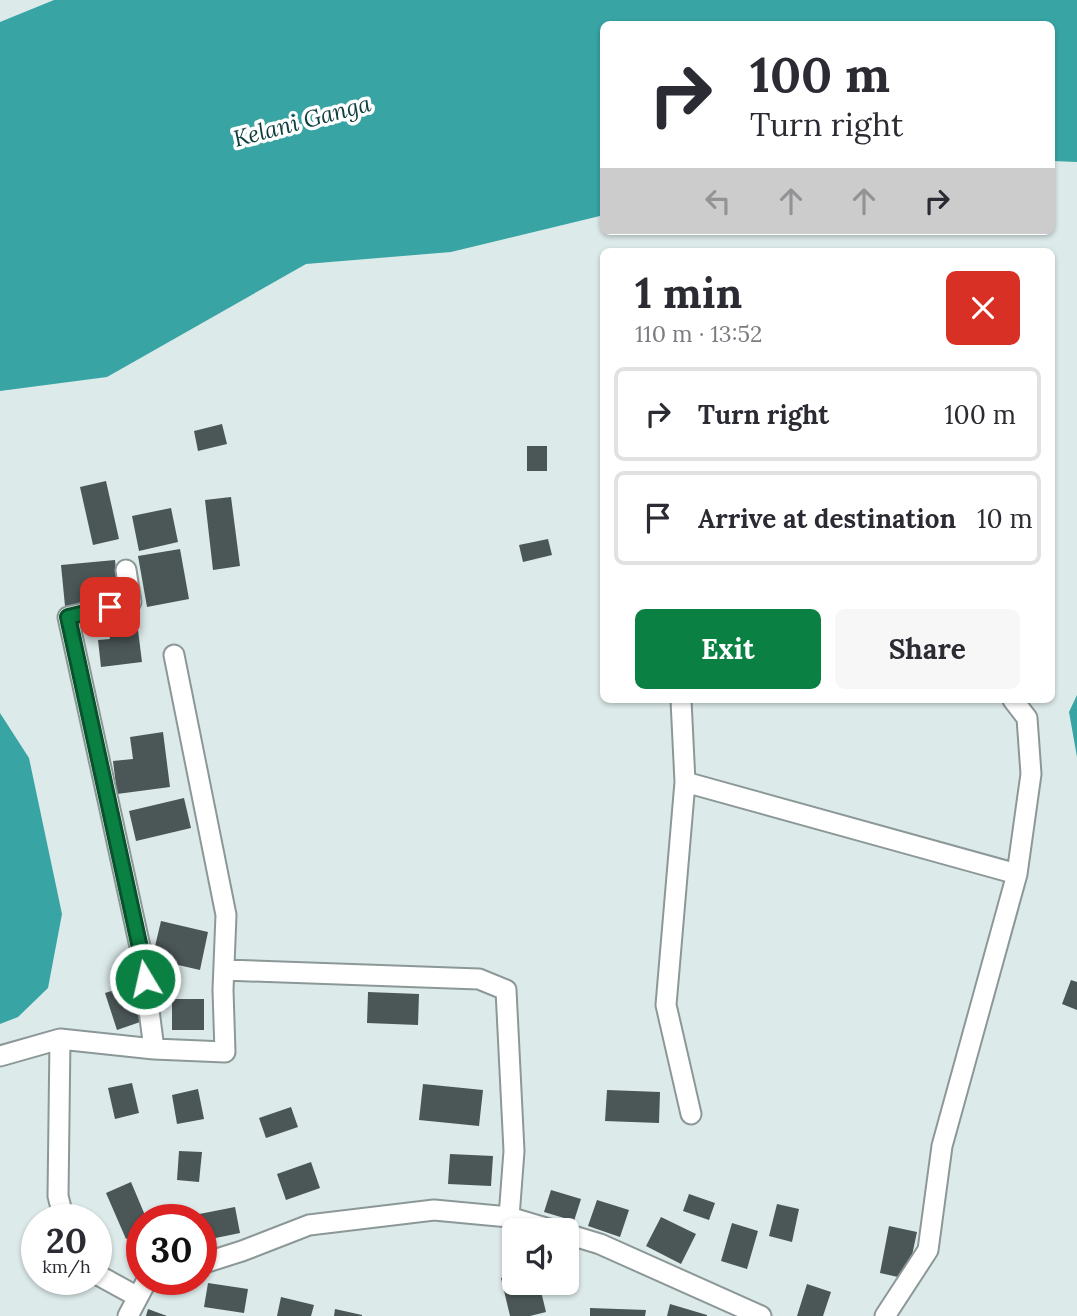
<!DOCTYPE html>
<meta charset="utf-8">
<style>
body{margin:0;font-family:Lora,serif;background:#f7f7f7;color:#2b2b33;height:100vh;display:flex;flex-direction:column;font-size:26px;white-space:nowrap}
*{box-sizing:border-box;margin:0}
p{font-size:23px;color:#7c7c81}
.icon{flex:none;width:38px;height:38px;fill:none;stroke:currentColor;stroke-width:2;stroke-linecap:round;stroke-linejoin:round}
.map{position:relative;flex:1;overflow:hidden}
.panel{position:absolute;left:600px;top:248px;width:455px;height:455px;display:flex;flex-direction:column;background:#fff;border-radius:10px;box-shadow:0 2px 5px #0004}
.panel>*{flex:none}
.hud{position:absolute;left:600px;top:21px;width:455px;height:214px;border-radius:10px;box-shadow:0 2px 5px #0004;background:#fff;color:#2b2b33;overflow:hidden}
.tools{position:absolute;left:502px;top:1218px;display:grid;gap:14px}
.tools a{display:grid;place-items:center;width:77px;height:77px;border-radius:10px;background:#fff;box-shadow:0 2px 5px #0004;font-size:35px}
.speed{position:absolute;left:21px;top:1204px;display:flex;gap:14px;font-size:35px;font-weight:700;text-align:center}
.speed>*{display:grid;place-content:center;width:91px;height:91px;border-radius:50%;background:#fff;box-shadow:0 2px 5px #0004;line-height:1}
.speed small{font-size:18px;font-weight:400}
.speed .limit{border:10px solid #d22;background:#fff;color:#111}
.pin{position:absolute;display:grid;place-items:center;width:60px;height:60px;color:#fff;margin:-30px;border-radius:14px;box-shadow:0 4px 10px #0006}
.me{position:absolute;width:77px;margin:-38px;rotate:351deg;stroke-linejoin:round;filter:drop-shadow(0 0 5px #0008)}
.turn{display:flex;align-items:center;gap:24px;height:147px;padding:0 35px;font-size:32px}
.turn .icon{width:91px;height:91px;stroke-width:2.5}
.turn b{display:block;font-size:49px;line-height:60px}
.lanes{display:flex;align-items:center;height:66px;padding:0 35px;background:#0003;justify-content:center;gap:35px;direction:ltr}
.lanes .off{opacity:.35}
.round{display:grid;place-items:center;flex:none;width:74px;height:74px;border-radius:10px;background:#f7f7f7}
.overview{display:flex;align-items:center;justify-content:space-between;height:119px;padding:0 35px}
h1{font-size:42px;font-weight:700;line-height:52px}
.cta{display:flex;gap:14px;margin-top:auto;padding:14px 35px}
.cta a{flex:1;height:80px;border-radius:10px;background:#0b8043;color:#fff;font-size:28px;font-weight:700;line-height:80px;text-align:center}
.cta a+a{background:#f7f7f7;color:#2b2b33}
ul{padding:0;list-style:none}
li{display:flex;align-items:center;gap:21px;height:94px;margin:0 14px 10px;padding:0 21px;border:4px solid #e1e1e2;border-radius:10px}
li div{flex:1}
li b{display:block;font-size:26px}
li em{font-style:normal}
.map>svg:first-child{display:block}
.water{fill:#38a4a4}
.building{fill:#4b5656}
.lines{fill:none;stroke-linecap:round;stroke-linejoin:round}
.street-casing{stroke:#8b9897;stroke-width:23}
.street{stroke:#fff;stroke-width:19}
.route-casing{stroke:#07532c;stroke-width:18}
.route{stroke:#0b8043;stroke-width:12}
.labels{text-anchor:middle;stroke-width:7;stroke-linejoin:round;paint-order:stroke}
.water-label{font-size:23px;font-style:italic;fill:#0d3e3e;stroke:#fff}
</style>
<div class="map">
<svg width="1077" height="1316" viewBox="0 0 1077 1316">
<rect width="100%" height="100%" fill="#ddeaea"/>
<path class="water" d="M54 0H1077V162L1052 161V24H604V215L451 252 306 264 107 377 0 391V22Z
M1077 695V757L1069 712Z
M0 713 29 758 62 914 48 988 18 1017 0 1024Z"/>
<path class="building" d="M222 424 227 444 198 451 194 431Z
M527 446H547V471H527Z
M106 481 119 539 93 545 80 487Z
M231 497 240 566 213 570 205 500Z
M171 508 178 542 139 551 132 516Z
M548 539 552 555 523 562 519 545Z
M180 549 189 599 147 607 138 556Z
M115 560 119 600 65 606 61 565Z
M138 630 142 662 101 667 98 640 110 639 109 634Z
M163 732 170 787 117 794 113 761 133 759 130 737Z
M184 798 191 828 136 841 129 811Z
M161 921 208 932 200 970 152 959Z
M1071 980 1077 982V1010L1062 1004Z
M131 985 143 1021 117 1030 105 993Z
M368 992 419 994 418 1025 367 1023Z
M172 999H204V1030H172Z
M132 1083 139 1113 115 1119 108 1088Z
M423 1084 483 1090 479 1126 419 1120Z
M198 1089 204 1119 177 1124 172 1095Z
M607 1090 660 1092 659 1123 605 1121Z
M291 1107 298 1127 266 1138 259 1118Z
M179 1151 202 1152 199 1182 177 1180Z
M450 1154 493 1156 491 1186 448 1184Z
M311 1162 320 1188 286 1200 277 1174Z
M131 1182 147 1220H142V1232L126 1239 106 1193Z
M551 1190 581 1199 574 1221 544 1212Z
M689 1194 715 1203 709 1220 683 1211Z
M597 1200 629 1210 620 1237 588 1226Z
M777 1204 799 1209 792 1242 769 1236Z
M235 1207 240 1233 201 1241V1220H185L184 1217Z
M661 1217 696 1234 681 1264 646 1246Z
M732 1223 758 1231 747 1269 721 1261Z
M889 1226 917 1232 907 1279 880 1273Z
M514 1275V1283H539L546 1312 530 1316H510L501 1278Z
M208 1283 248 1289 244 1313 204 1307Z
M807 1284 831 1292 823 1316H797Z
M281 1297 314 1305 311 1316H277Z
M670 1304 707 1315V1316H667Z
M590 1308 646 1310 645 1316H590Z
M148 1309 167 1316H146Z
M335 1309 362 1315V1316H334Z"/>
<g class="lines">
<defs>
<path id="street" d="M126 570 131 602 68 617 142 956 154 1049
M681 700 685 782 666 1005 691 1114
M685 782 1017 874
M224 970 479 979 506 990 514 1151 509 1217
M60 1039 154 1049 225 1052 223 990 226 915 174 655
M0 1056 60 1039 58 1196 64 1220
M567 1234 600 1244 761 1316
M201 1264 242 1251 309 1225 434 1210 509 1217 553 1230
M96 1274 138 1297
M128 1316 146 1282 153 1279
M885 1316 928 1250 942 1146 1017 874 1031 774 1027 718 1013 700"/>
</defs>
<use href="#street" class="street-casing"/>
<use href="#street" class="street"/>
</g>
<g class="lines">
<defs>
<path id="route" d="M110 607 68 617 142 957 145 979"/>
</defs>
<use href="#route" class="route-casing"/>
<use href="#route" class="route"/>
</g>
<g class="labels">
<g class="water-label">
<text transform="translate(302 121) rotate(-15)" y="8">Kelani Ganga</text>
</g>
</g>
</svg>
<div class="tools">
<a><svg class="icon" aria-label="sound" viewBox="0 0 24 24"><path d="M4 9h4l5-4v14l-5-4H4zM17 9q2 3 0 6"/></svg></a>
</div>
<div class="speed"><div>20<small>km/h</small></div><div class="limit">30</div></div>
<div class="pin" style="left:110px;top:607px;background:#d93025"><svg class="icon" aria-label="arrive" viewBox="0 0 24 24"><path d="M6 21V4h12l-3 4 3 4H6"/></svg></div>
<svg class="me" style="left:145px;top:979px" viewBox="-20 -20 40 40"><circle r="17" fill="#0b8043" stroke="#fff" stroke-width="3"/><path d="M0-11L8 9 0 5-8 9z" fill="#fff"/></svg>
<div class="hud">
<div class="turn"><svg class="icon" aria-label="right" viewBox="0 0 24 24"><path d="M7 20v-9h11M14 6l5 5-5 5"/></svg><div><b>100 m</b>Turn right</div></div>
<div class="lanes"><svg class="icon off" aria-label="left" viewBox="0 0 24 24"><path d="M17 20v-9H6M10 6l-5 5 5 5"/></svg><svg class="icon off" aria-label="ahead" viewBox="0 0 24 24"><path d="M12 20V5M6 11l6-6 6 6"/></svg><svg class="icon off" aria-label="ahead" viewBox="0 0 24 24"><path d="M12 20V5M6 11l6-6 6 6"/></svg><svg class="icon" aria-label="right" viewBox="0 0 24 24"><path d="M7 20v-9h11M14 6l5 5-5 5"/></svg></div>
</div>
<section class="panel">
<div class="overview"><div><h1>1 min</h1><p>110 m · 13:52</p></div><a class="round" style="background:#d93025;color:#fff"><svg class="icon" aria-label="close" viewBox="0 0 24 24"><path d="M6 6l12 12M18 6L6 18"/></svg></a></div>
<ul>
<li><svg class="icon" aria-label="right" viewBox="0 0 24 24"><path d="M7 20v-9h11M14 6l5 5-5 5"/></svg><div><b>Turn right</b></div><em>100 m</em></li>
<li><svg class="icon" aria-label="arrive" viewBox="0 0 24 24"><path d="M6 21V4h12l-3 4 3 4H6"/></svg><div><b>Arrive at destination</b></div><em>10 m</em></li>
</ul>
<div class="cta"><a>Exit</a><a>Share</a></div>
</section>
</div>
